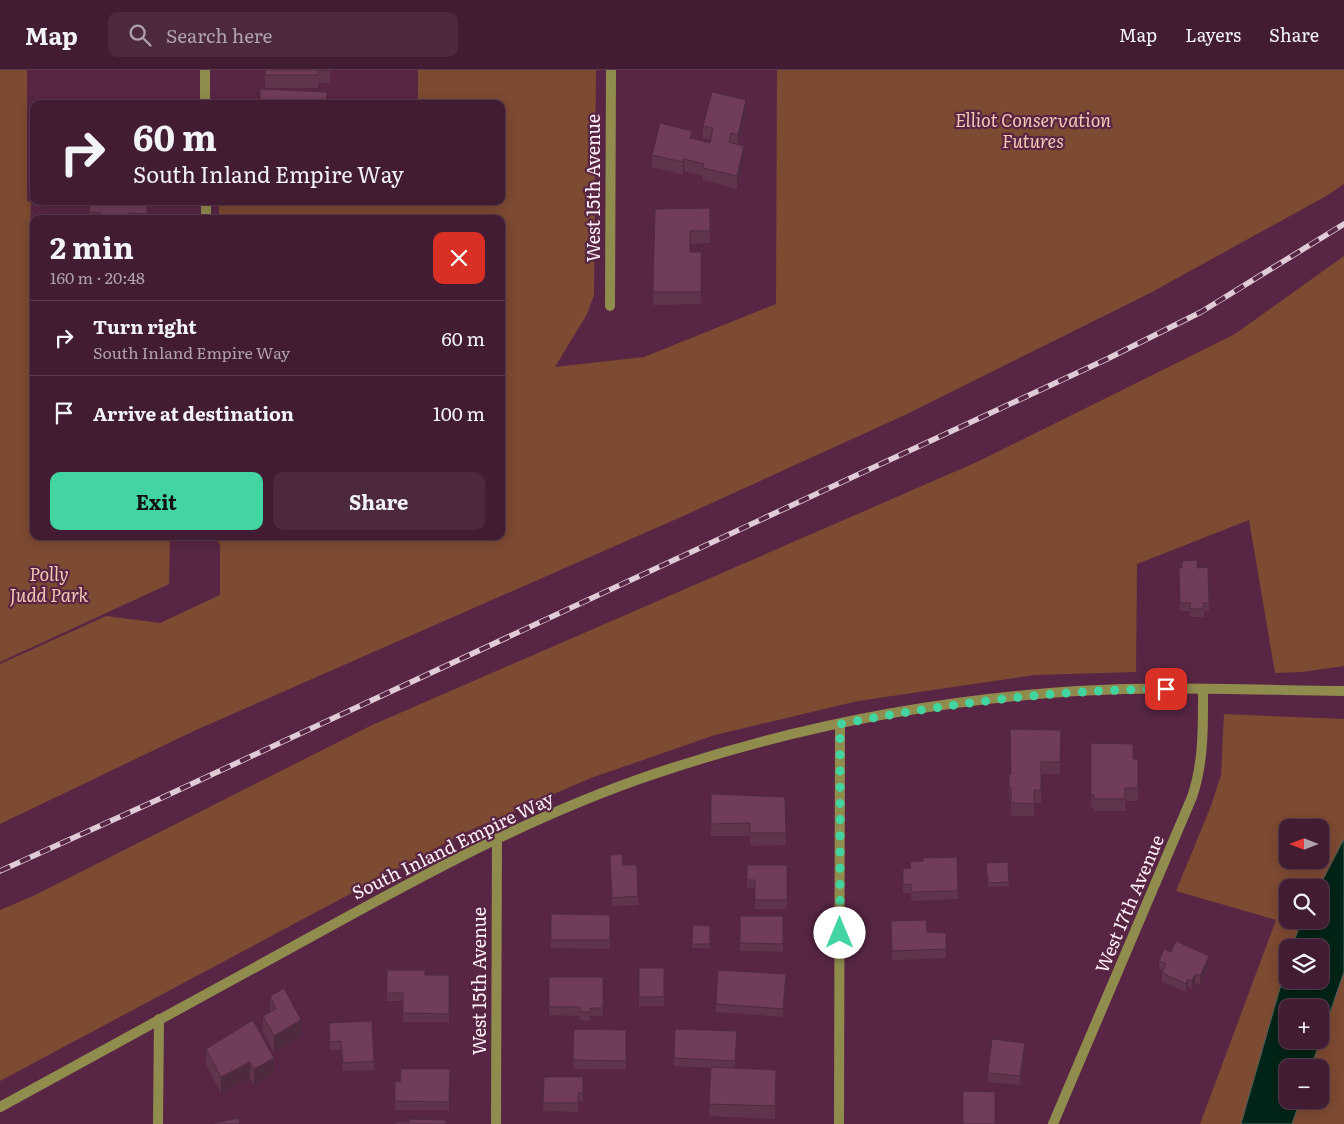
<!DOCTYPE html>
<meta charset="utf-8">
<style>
body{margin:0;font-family:Literata,serif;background:#4c293f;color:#f1f3f6;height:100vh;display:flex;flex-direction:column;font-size:19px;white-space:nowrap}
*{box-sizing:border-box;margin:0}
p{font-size:16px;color:#aea1ac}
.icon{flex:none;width:28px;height:28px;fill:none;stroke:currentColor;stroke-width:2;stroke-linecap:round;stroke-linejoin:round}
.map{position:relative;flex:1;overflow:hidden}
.side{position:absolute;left:30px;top:145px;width:475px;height:325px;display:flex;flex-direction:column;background:#421c33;border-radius:10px;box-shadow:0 2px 12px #0003,0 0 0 1px #5a3a4e}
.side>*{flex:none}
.banner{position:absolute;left:30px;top:30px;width:475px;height:105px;border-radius:10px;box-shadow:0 2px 12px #0003,0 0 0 1px #5a3a4e;background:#421c33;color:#f1f3f6;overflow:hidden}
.needle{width:32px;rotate:270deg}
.controls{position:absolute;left:1279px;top:749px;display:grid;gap:10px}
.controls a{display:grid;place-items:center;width:50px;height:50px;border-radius:10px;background:#421c33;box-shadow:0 2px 12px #0003,0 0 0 1px #5a3a4e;font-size:25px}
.pin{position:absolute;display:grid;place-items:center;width:42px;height:42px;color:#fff;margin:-21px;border-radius:10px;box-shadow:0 2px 8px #0006}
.me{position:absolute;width:55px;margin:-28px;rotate:0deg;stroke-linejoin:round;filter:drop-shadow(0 0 4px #0008)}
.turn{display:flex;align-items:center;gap:18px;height:105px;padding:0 20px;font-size:22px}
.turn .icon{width:65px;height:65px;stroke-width:2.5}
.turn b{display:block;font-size:35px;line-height:42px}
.round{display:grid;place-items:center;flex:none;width:52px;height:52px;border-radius:10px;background:#4c293f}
.summary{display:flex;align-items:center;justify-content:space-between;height:85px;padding:0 20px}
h1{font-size:30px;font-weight:700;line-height:38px}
.primary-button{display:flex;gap:10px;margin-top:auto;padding:10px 20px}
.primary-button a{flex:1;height:58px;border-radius:10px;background:#42d4a1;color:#111;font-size:20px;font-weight:700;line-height:58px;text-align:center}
.primary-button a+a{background:#4c293f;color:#f1f3f6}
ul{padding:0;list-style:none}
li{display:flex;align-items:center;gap:15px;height:75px;padding:0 20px;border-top:1px solid #5a3a4e}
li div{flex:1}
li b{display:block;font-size:19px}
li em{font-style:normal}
header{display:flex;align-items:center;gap:30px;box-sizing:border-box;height:70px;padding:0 25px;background:#421c33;border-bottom:1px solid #5a3a4e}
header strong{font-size:24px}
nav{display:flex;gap:28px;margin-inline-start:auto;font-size:18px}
.search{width:350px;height:45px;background:#4c293f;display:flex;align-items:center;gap:12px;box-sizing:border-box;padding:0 18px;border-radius:10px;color:#aea1ac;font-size:19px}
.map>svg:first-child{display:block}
.green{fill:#7d4a32;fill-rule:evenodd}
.water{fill:#002417;stroke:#4c625a;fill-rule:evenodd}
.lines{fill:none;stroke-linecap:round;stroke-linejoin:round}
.minor{stroke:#908c4e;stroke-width:10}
.tertiary{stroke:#908c4e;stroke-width:10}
.rail-casing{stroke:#e0ccd7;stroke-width:5.5}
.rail{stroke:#582644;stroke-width:4;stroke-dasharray:11;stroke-linecap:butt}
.wall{fill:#60344d}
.shaded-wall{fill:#4e2a3f}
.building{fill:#703c5a;stroke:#4e2a3f}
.route{stroke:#42d4a1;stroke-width:9;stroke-dasharray:0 16.2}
.labels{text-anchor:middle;stroke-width:4.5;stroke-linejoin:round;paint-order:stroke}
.park-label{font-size:18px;font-style:italic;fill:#f8c8b3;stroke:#582644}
.street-label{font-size:18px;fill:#fef1f7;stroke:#582644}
</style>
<header>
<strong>Map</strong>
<div class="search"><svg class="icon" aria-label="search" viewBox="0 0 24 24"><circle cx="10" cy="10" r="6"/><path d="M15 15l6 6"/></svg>Search here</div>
<nav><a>Map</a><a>Layers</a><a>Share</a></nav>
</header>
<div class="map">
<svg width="1344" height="1054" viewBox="0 0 1344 1054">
<rect width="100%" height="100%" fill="#582644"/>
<path class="green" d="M0 0H27V131L31 132 30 158H34V466H170L169 514 0 592Z
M418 0H596L594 225 587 244 555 297 644 287 776 234 777 0H1344V114L1328 125 1152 222 905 345 681 447 196 660 0 754V594L106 546 160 553 220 525V475L214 466H501V149H219V131H501V34H418Z
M1344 186V596L1302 602 1275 603 1249 450 1137 494 1136 602 1035 605 858 631 715 665 591 708 466 762 0 1011V840L33 826 370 656 977 392 1235 264Z
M1224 644 1344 649V769L1319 817 1288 818V850H1302L1292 877 1288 878 1287 894 1241 1054H1200L1276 850 1176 821 1211 736 1221 705ZM1288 758H1320V790H1288Z
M1344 902V1054H1292L1300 1030H1320V998L1311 997Z"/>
<path class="water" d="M1344 769V902L1311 997 1288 998V1030H1300L1292 1054H1241L1287 894 1288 910H1320V878L1292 877 1302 850H1320L1319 817ZM1288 938H1320V970H1288Z"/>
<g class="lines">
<path class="minor" d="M205 0V34
M206 131V149
M610 236 611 0
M158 1054 159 949
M496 1054 497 768
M839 1054 840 654
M1053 1054 1192 727C1204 692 1203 656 1203 620"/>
<path class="tertiary" d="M0 1037C105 979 210 921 316 864 425 804 535 744 654 704 790 658 934 630 1077 621 1166 616 1255 620 1344 621"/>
<defs>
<path id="rail" d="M0 801 157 730 1107 289 1201 242 1344 154"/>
</defs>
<use href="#rail" class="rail-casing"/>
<use href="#rail" class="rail"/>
</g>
<path class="wall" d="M265 0H330V13H318V18H265Z
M746 42 739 74 744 88 737 119 703 110V106L684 101 683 105 652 97V85L692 68 710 73V70L703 68V56Z
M90 131H153L152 137H148V149H89Z
M710 138V173L690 174V182H701V234L653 235 655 139Z
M1208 497 1209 541H1204V547H1190V541H1180L1179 498Z
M1061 660 1060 704H1041V733H1034V746H1011V729H1009V704H1011Z
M1091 673 1133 689H1138V731H1125V741H1094V738H1091Z
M711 724 785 727 786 775 750 776V766H711Z
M610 785 623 795 638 826V835L612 836Z
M957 787 958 829 911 831V823H903V799L910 798 923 791Z
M1008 792 1009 816 988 817 986 793Z
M747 795H787V839H755V818H747Z
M551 844 610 845V879L551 878Z
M740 846H783V882L740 881Z
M891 851 927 862 946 863V888L892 890Z
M710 856V878H692V874Z
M1171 882 1209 894 1200 915 1195 913 1192 919 1188 917 1186 922 1162 912V903L1163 901 1159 899V891Z
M639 898H664V936H639Z
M387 900 425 905H449V952H403V931H387Z
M549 907H603V946H590V951L580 950V946L549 945Z
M786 913 783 947 716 942V934Z
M270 926 301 966 274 982 263 962V946L270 942Z
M253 950 274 1004 254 1015 250 1008 221 1023 206 995V979Z
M329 953 374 991V1000L343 1001 341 980H330Z
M574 959 626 960V999H573Z
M737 969 735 998 776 1012 775 1049 709 1046 711 998 674 996V988Z
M1025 981 1020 1015 988 1012V1003Z
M450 999 449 1040H395V1011L400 1012Z
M544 1007H583V1031H578V1042L543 1041Z"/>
<path class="shaded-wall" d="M746 30V42L738 77V65Z
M744 76V88L737 119V106Z
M684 89V101L683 105V92Z
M1209 886V894L1200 915V906Z
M786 904V913L783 947V939Z
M1195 904V913L1192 919V911Z
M1188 909V917L1186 922V914Z
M301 950V966L274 982V966Z
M1025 973V981L1020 1015V1006Z
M274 988V1004L254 1015V999Z
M250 992V1008L221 1023V1007Z"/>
<path class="building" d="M265 0H330H318V5H265Z
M260 19 327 22 326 34H260Z
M712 22 746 30 738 65 731 63 729 72 744 76 737 106 703 98 704 94 684 89 683 92 652 85 660 53 692 61 690 68 710 73 713 58 703 56Z
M90 131H148L147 144 128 143 127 147 101 146V143L89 142Z
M710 138V161H690V182H701V222H653L655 139Z
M1197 490V498L1208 497 1209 533H1203L1204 539H1190V533H1180L1179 498H1182V491Z
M1010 659 1061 660 1060 692H1041V721L1034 720V734L1011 733V717H1009V704H1011Z
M1091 673 1133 674V689H1138V718H1125V729H1094V725H1091Z
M711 724 785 727 786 763H750V753L711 754Z
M622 784 623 795H637L638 826 612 828 610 785Z
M957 787 958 821 911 822V814L903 815V799L911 798 910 792 923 791V788Z
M1008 792 1009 812 988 813 986 793Z
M747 795H787V830H755V810H747Z
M551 844 610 845V870H551Z
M740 846H783V874L740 873Z
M926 850 927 862 946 863V879L892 881 891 851Z
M693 855 710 856V874H692Z
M1176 871 1209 886 1200 906 1195 904 1192 911 1188 909 1186 914 1162 903 1166 894 1159 891 1164 879 1171 882Z
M639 898H664V927H639Z
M387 900H425V905H449V944L403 943V923H387Z
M718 900 786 904 783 939 716 934Z
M549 907H603V938H590V942H580V937H549Z
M284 918 301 950 274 966 263 946 276 939 270 926Z
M253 950 274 988 254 999 250 992 221 1007 206 979Z
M372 951 374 991 343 993 341 971 330 972 329 953Z
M574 959 626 960V991L573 990Z
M675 959 737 961 735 991 674 988Z
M992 969 1025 973 1020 1006 988 1003Z
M711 997 776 1000 775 1036 709 1034Z
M401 999H450L449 1032 395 1031V1011L400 1012Z
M544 1007H583V1023H578V1033H543Z
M963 1021 995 1022V1054H963Z
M239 1048 240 1054H209Z
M409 1049 446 1050V1054H395V1052H409Z"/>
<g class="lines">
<path class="route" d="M840 863V654C951 633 1053 620 1166 619"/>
</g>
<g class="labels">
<g class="park-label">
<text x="1033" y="57">Elliot Conservation<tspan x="1033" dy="21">Futures</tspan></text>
<text x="49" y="511">Polly<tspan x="49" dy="21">Judd Park</tspan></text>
</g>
<g class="street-label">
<text transform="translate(594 118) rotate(-90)" y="6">West 15th Avenue</text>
<text transform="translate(453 776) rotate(-26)" y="6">South Inland Empire Way</text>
<text transform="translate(1130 834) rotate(-67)" y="6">West 17th Avenue</text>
<text transform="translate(480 911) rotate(-90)" y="6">West 15th Avenue</text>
</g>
</g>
</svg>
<div class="controls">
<a><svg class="needle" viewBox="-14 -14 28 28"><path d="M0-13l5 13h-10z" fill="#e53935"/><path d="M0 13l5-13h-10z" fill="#aea1ac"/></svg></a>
<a><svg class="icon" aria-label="search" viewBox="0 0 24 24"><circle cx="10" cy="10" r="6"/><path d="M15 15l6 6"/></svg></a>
<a><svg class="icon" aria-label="layers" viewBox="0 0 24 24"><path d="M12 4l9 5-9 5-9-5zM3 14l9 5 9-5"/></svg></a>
<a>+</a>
<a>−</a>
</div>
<div class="pin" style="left:1166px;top:619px;background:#d93025"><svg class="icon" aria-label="arrive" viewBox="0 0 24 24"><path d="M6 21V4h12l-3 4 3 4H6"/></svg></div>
<svg class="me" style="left:840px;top:863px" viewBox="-20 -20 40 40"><circle r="19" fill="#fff"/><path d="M0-13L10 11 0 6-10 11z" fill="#42d4a1"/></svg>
<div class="banner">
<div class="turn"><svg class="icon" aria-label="right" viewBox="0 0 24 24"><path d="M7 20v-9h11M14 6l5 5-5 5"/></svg><div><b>60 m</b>South Inland Empire Way</div></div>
</div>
<section class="side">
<div class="summary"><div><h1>2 min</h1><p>160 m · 20:48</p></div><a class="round" style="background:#d93025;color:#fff"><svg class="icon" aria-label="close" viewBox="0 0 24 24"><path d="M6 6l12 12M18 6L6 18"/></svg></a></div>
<ul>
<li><svg class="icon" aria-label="right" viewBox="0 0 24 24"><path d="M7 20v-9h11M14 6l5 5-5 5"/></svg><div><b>Turn right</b><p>South Inland Empire Way</p></div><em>60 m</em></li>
<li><svg class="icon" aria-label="arrive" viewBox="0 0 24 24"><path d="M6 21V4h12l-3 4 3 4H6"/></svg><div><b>Arrive at destination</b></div><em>100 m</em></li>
</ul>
<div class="primary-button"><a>Exit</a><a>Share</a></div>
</section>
</div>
